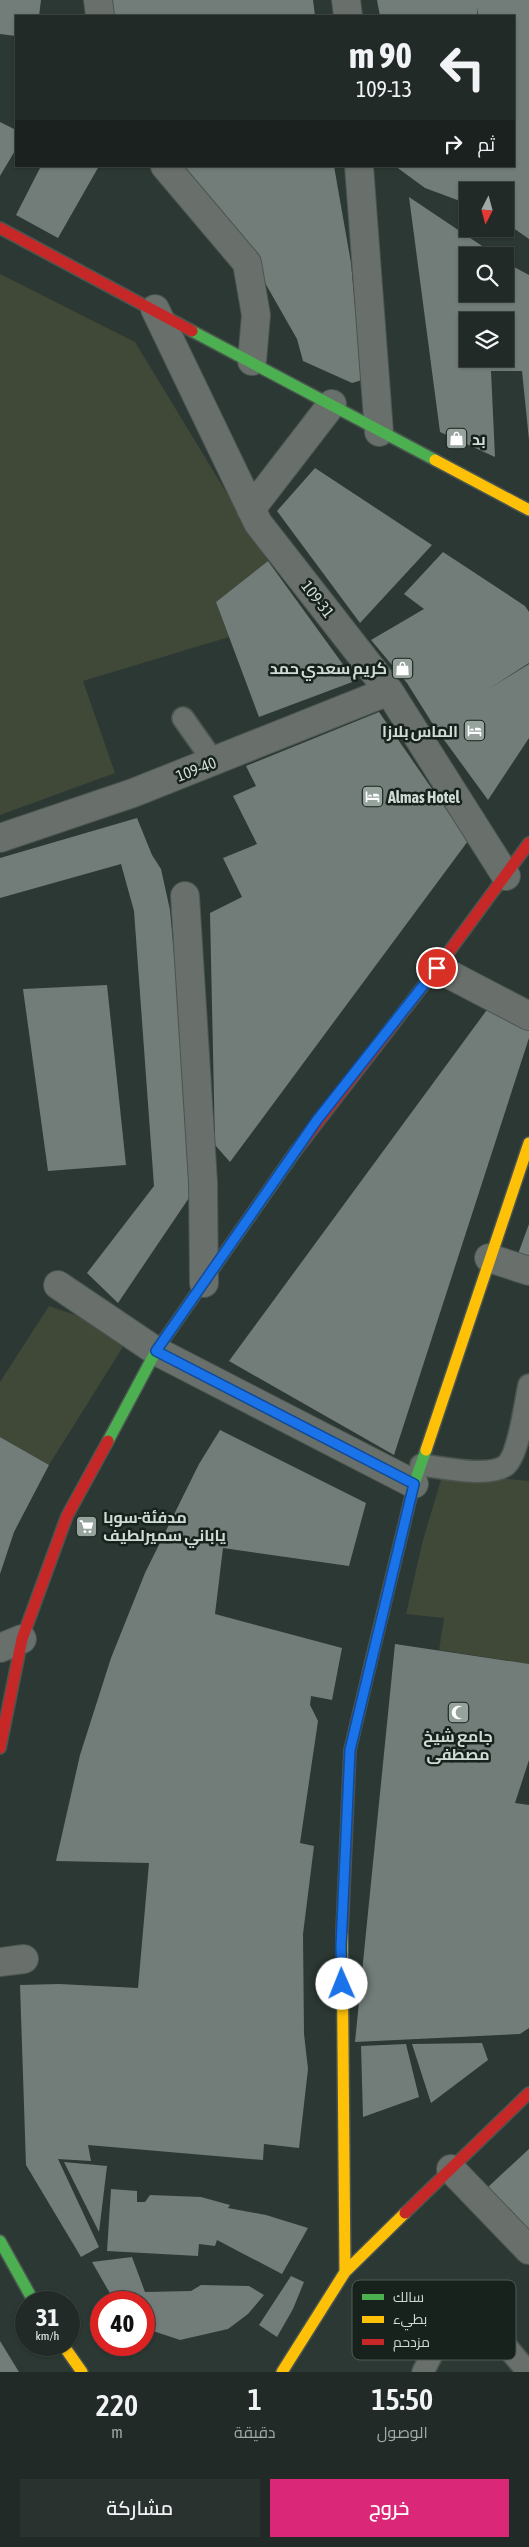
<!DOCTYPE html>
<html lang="ar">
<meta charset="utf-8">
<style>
body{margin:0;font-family:"Asap Condensed",Cairo,sans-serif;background:#29322e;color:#f1f3f6;direction:rtl;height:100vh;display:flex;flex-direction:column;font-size:19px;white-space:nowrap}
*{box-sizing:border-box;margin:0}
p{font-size:16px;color:#a2a7a7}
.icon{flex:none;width:28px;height:28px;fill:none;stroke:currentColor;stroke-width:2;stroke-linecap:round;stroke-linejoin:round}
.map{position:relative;height:2372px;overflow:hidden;direction:ltr}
.panel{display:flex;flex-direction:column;background:#212a26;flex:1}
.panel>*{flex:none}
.guide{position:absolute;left:15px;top:15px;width:500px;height:152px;border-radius:0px;box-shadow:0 1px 4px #0004,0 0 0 1px #3e4643;direction:rtl;background:#212a26;color:#f1f3f6;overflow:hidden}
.needle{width:32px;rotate:186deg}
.buttons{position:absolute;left:459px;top:182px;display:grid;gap:10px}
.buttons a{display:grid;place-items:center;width:55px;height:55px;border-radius:0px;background:#212a26;box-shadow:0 1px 4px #0004,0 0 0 1px #3e4643;font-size:25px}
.speed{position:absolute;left:15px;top:2291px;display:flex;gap:10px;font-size:25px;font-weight:700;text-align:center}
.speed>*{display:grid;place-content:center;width:65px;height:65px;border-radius:50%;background:#212a26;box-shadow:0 1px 4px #0004,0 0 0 1px #3e4643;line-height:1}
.speed small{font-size:12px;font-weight:400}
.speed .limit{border:8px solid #d22;background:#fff;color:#111}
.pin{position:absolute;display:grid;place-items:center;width:42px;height:42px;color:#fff;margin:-21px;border:2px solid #fff;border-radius:50%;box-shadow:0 1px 5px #0007}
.me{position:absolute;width:55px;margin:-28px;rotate:359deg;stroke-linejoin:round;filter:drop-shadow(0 0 4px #0008)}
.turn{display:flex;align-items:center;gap:18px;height:105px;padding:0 20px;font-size:22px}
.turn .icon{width:65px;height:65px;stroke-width:2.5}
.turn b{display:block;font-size:35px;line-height:42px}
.then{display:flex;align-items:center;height:48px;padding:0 20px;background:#0003;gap:10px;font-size:19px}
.eta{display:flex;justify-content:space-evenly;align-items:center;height:85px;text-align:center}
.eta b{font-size:30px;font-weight:600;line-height:35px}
.button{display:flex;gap:10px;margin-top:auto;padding:10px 20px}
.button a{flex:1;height:58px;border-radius:0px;background:#db2777;color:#fff;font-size:20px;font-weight:600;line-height:58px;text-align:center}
.button a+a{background:#29322e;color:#f1f3f6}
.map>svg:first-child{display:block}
.green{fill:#404837}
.building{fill:#727d7a;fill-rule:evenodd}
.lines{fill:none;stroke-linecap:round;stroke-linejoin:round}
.lane-casing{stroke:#4a5550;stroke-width:24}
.street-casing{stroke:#4a5550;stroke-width:30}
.fast-casing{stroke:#4a5550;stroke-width:14}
.slow-casing{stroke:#4a5550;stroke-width:14}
.jam-casing{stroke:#4a5550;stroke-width:14}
.lane{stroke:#696f6b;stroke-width:21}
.street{stroke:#696f6b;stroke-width:28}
.fast{stroke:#4caf50;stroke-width:11}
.slow{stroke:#ffc107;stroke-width:11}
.jam{stroke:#c62828;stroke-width:11}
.route-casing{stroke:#114b97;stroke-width:12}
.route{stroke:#1a73e8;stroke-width:9}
.labels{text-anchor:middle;stroke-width:5;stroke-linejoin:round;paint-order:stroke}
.poi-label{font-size:16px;font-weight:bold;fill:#cfdcd6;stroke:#18221d;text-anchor:start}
.street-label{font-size:16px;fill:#cfdcd6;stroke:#18221d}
.key{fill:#18221d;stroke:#4f5a54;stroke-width:1}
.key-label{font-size:14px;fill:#cfdcd6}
</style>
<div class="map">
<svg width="529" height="2372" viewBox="0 0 529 2372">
<rect width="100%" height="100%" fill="#2c3833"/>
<path class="green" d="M0 274 135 342 268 561 216 602 229 637 83 681 115 773 0 815Z
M49 1306 131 1334 49 1465 0 1437V1382Z
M443 1473 529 1481V1664L439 1650 444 1618 406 1614 423 1540Z"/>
<path class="building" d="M0 0H41L39 16H16V36L0 34Z
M112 0H313L315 16H113Z
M377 0H529V239L505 222V191H468V204L425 188 395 166H514V16H478V7L477 16H380Z
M0 122 16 130V149L0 176Z
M41 166H99L58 238 16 215Z
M183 166H334L351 263 362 380 352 383 303 361 297 339 260 274Z
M409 197 497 256H468V294H505V262L529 275V440L522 371H491L495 457 440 432ZM468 321H505V359H468Z
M315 468 432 545 360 623 277 511Z
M443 552 525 606 529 612V663L487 690 529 664V738L488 800 434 726 407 683 371 640 424 609 404 594Z
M268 561 355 681 259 717 216 602Z
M379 712 468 841 230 1162 215 1145 210 913 242 897 223 858 257 844 233 796 256 786 246 766Z
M137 818 152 855 161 869 170 910 195 1189 118 1303 87 1273 154 1186 134 911 121 864 0 898V858Z
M107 985 126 1165 48 1171 23 989Z
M489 1007 529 1029V1038L394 1455 229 1361Z
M529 1224V1257L518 1254Z
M220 1430 366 1503 349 1566 223 1548 215 1614 342 1648 332 1700 311 1696 310 1705 318 1721 300 1843 314 1846 303 1934 304 2034 308 2069 299 2148 264 2144 263 2160 88 2145 91 2161 58 2159 99 2247 81 2257 26 2165 20 1985 59 1984 138 1988 149 1863 56 1861 80 1755 111 1658 145 1573 199 1464Z
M0 1437 49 1465 14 1532 0 1574Z
M395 1644 529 1664V1760L515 1803 529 1805V2028L520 2034 355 2042Z
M482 2043 488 2060 431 2103 412 2044Z
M406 2044 419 2097 363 2117 361 2046Z
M529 2149V2232L488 2187Z
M64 2162 107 2166 99 2232Z
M111 2189 137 2191V2202H145L150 2195 201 2197 230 2205 228 2208 266 2215 308 2228 282 2274 217 2240 215 2246 199 2244 198 2256 107 2251Z
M132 2257 145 2292 191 2291 201 2285 249 2286 264 2295 248 2314 228 2329 180 2340 144 2328V2302H115L92 2262Z
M291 2276 304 2282 293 2309 277 2337 259 2325Z
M0 2341 19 2372H0Z"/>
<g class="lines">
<defs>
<path id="lane" d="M183 718 214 762
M421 1465C442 1467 487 1478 505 1466 519 1456 525 1402 529 1385
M423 2372 447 2325 462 2313 480 2315 528 2372"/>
<path id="street" d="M98 0 100 16
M346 0 348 16
M165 166 247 263 256 315 252 361
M359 166 379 432
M155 309 258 523 389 691 506 876
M251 509 332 404
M0 838 133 793 389 691
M185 896 203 1182 204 1283
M437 968 529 1016
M489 1258 529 1271
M58 1285 156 1351 414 1484
M0 1648 22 1639
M0 1962 24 1959
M451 2169 529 2250"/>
<path id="fast" d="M192 331 435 460
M108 1441 156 1351 295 1152
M369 1670 414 1484 426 1450
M0 2241 34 2302"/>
<path id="slow" d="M435 460 529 510
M426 1450 529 1143
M342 1933 345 2272
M63 2345 82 2372
M282 2372 345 2272 405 2213"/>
<path id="jam" d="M0 228 192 331
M295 1152 437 968 529 843
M0 1748 22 1639 67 1516 108 1441
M342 1933 350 1750 369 1670
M405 2213 529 2093"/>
</defs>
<use href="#lane" class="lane-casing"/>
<use href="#street" class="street-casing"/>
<use href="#fast" class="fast-casing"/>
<use href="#slow" class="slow-casing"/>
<use href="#jam" class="jam-casing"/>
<use href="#lane" class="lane"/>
<use href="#street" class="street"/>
<use href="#fast" class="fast"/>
<use href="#slow" class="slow"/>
<use href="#jam" class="jam"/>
</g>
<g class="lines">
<defs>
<path id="route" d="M342 1984 341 1946 350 1750 414 1484 156 1351 317 1120 437 968"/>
</defs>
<use href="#route" class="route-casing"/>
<use href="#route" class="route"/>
</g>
<defs>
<symbol id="shop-square" viewBox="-11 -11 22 22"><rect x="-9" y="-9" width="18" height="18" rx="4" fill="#96a39d" stroke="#18221d"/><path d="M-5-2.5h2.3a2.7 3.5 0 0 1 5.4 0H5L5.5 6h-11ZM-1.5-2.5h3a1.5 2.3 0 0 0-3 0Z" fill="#fff"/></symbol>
<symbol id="hotel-square" viewBox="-11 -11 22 22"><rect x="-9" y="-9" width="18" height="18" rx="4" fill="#96a39d" stroke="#18221d"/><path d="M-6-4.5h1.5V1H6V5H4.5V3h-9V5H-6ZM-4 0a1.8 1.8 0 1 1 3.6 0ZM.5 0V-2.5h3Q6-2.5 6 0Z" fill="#fff"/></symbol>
<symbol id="supermarket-square" viewBox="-11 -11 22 22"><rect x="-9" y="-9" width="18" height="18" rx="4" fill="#96a39d" stroke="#18221d"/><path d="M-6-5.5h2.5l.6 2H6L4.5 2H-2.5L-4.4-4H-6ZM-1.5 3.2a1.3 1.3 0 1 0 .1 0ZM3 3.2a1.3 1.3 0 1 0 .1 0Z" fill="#fff"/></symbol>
<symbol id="mosque-square" viewBox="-11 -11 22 22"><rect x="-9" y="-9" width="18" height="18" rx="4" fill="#96a39d" stroke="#18221d"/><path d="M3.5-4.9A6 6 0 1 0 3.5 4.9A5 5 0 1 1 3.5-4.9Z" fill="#fff"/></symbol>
</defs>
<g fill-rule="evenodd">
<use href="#shop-square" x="444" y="426" width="25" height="25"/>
<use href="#shop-square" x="390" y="656" width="25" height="25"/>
<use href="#hotel-square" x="462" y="718" width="25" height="25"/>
<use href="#hotel-square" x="360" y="784" width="25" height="25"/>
<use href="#supermarket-square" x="74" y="1514" width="25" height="25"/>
<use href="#mosque-square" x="446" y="1700" width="25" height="25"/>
</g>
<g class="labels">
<g class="poi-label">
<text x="472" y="445">بد</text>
<text x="387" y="674" text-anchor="end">كريم سعدي حمد</text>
<text x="458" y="737" text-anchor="end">الماس بلازا</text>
<text x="388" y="803">Almas Hotel</text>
<text x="103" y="1523">مدفئة-سوبا<tspan x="103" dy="18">ياباني سميرلطيف</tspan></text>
<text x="458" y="1742" text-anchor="middle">جامع شيخ<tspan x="458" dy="18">مصطفى</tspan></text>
</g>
<g class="street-label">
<text transform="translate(318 599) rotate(52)" y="6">109-31</text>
<text transform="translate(196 769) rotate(-21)" y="6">109-40</text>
</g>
</g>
<rect x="352" y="2280" width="164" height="80" rx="8" class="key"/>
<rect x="362" y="2294" width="22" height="6" fill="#4caf50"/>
<rect x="362" y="2316" width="22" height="7" fill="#ffc107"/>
<rect x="362" y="2339" width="22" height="6" fill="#c62828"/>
<g class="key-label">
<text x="393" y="2302">سالك</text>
<text x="393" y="2324">بطيء</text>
<text x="393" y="2347">مزدحم</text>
</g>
</svg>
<div class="buttons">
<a><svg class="needle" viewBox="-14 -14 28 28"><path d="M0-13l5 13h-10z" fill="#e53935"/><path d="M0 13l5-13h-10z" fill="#a2a7a7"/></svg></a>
<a><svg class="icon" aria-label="search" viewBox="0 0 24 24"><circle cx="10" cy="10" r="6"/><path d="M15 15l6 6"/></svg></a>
<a><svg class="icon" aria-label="layers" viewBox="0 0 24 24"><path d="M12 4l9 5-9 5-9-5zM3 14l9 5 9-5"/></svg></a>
</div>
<div class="speed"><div>31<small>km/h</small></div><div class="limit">40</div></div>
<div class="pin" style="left:437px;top:968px;background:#d93025"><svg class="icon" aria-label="arrive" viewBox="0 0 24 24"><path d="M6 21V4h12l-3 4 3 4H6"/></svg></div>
<svg class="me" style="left:342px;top:1984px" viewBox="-20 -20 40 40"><circle r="19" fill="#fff"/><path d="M0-13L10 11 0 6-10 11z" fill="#1a73e8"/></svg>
<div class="guide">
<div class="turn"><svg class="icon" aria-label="left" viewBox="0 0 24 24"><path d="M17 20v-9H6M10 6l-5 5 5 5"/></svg><div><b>90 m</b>109-13</div></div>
<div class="then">ثم<svg class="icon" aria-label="right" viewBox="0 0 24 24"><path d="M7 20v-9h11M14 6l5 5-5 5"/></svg></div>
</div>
</div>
<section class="panel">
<div class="eta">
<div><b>15:50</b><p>الوصول</p></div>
<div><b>1</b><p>دقيقة</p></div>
<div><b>220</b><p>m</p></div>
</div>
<div class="button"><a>خروج</a><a>مشاركة</a></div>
</section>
